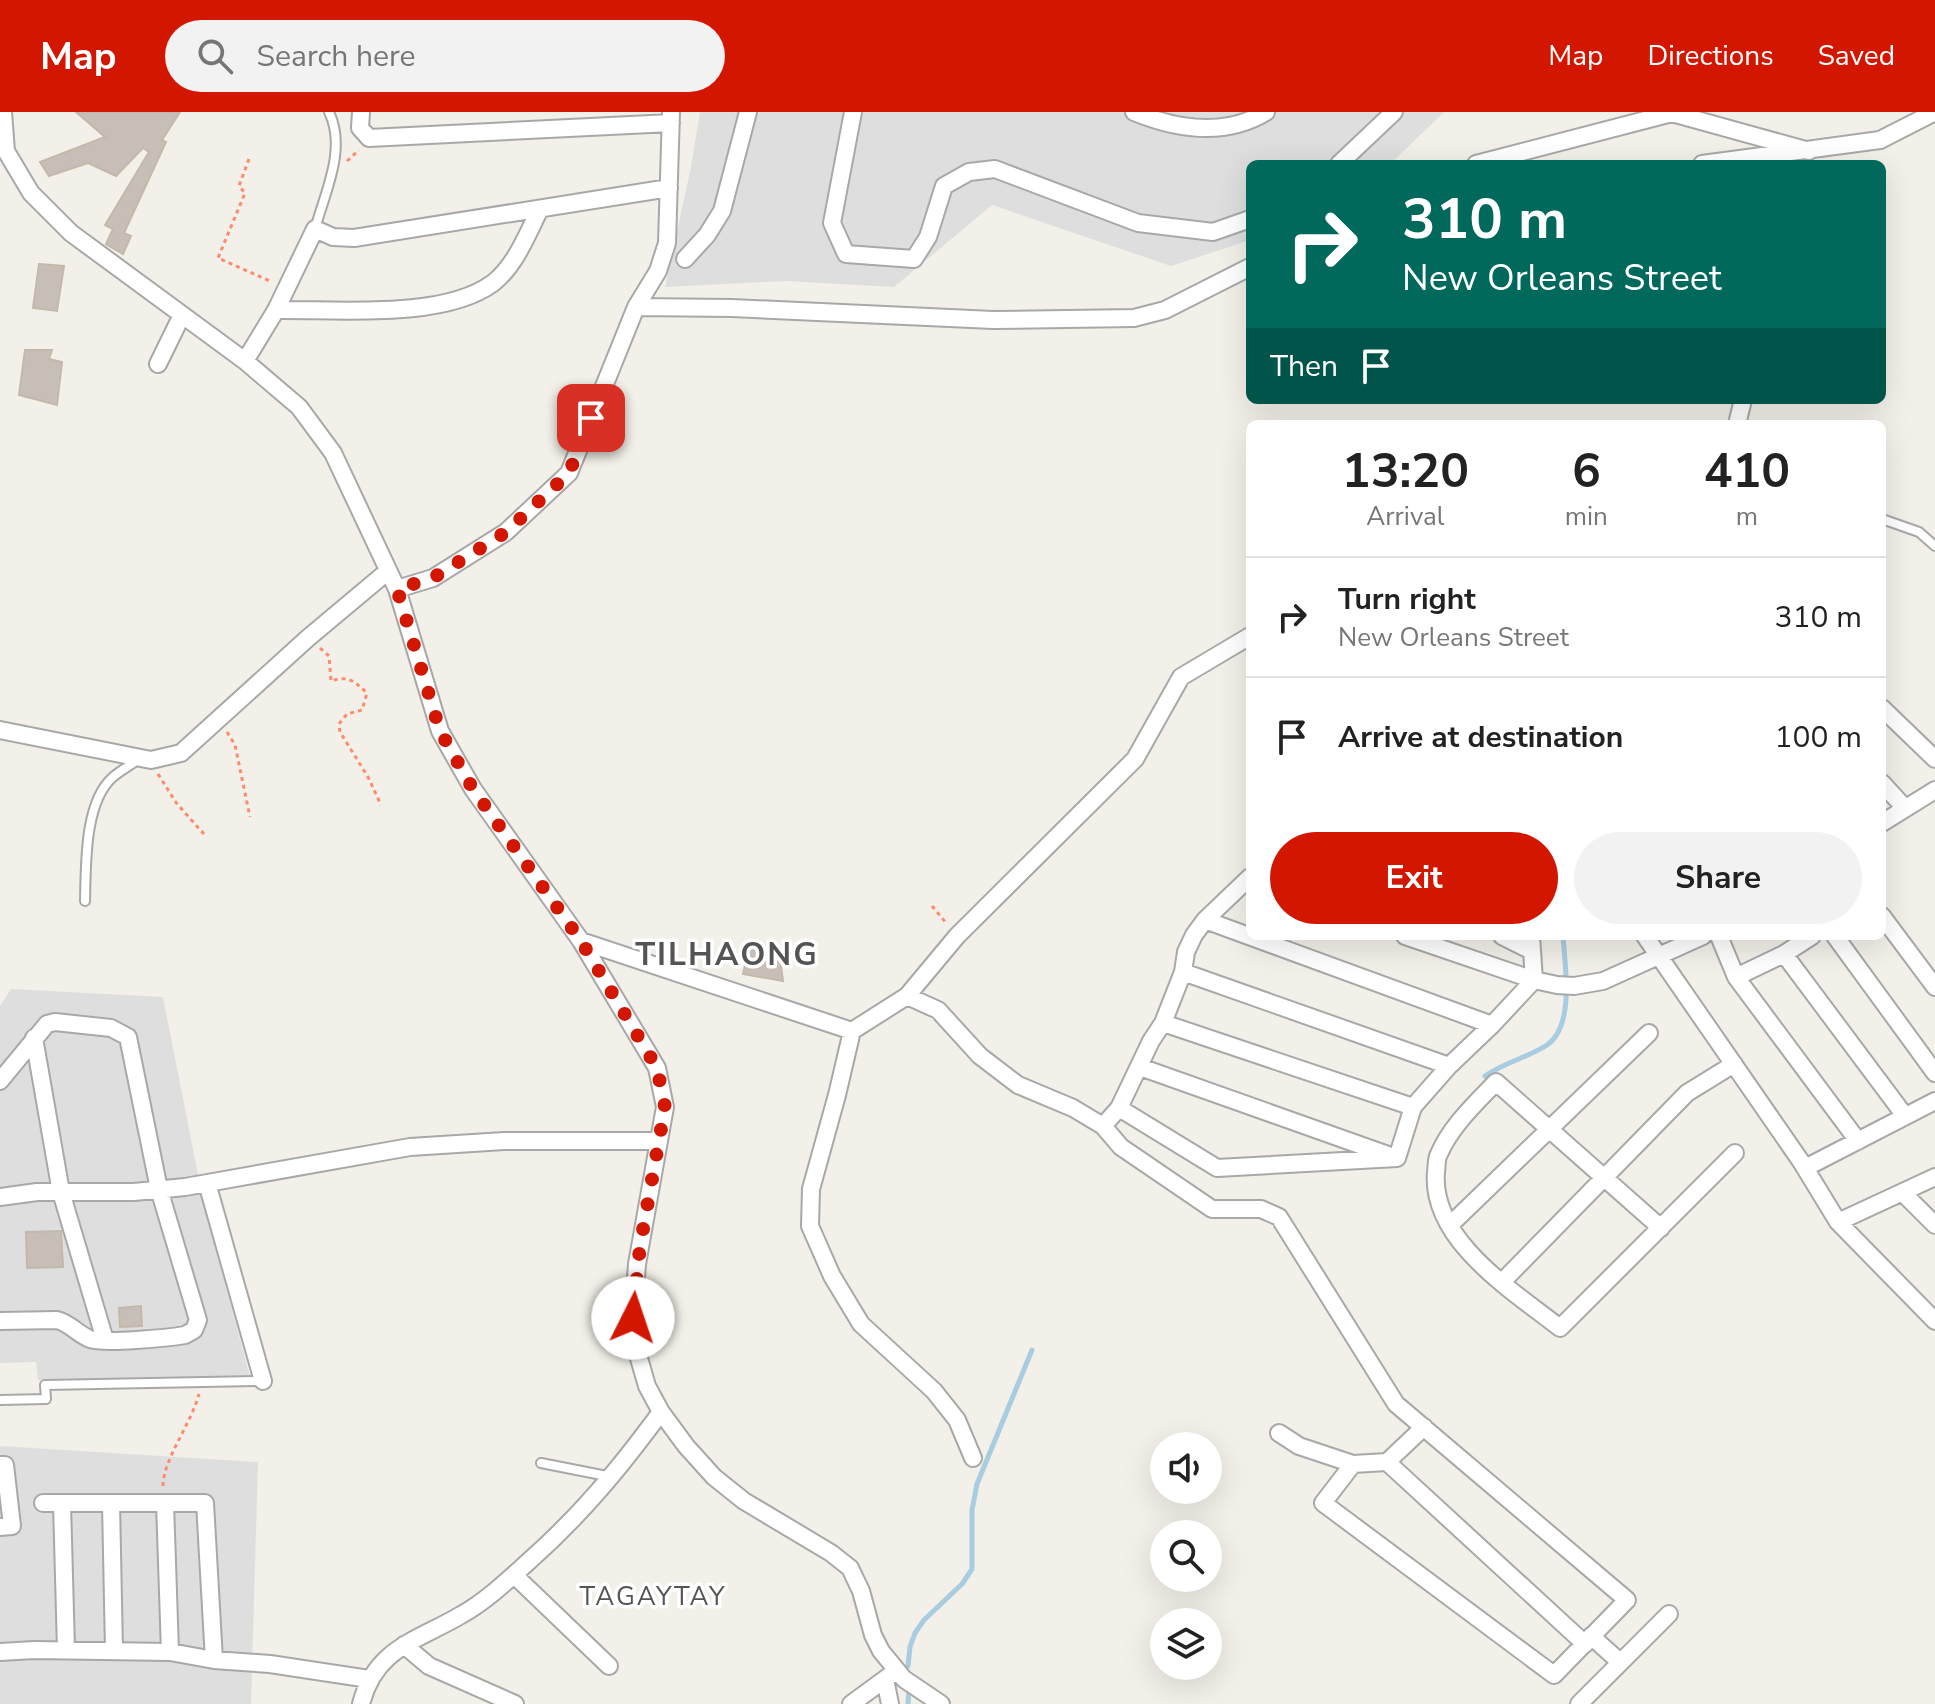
<!DOCTYPE html>
<style>
body{margin:0;font-family:"Nunito Sans",sans-serif;background:#f2f2f2;color:#222;height:100vh;display:flex;flex-direction:column;font-size:30px;white-space:nowrap}
*{box-sizing:border-box;margin:0}
p{font-size:26px;color:#767676}
.icon{flex:none;width:44px;height:44px;fill:none;stroke:currentColor;stroke-width:2;stroke-linecap:round;stroke-linejoin:round}
.map{position:relative;flex:1;overflow:hidden}
.drawer{position:absolute;left:1246px;top:308px;width:640px;height:520px;display:flex;flex-direction:column;background:#fff;border-radius:12px;box-shadow:0 8px 32px #0002}
.drawer>*{flex:none}
.banner{position:absolute;left:1246px;top:48px;width:640px;height:244px;border-radius:12px;box-shadow:0 8px 32px #0002;background:#00695c;color:#fff;overflow:hidden}
.tools{position:absolute;left:1150px;top:1320px;display:grid;gap:16px}
.tools a{display:grid;place-items:center;width:72px;height:72px;border-radius:50%;background:#fff;box-shadow:0 8px 32px #0002;font-size:40px}
.pin{position:absolute;display:grid;place-items:center;width:68px;height:68px;color:#fff;margin:-34px;border-radius:16px;box-shadow:0 4px 12px #0006}
.me{position:absolute;width:88px;margin:-44px;rotate:4deg;stroke-linejoin:round;filter:drop-shadow(0 0 6px #0008)}
.turn{display:flex;align-items:center;gap:28px;height:168px;padding:0 24px;font-size:36px}
.turn .icon{width:104px;height:104px;stroke-width:2.5}
.turn b{display:block;font-size:56px;line-height:68px}
.then{display:flex;align-items:center;height:76px;padding:0 24px;background:#0003;gap:16px;font-size:30px}
.eta{display:flex;justify-content:space-evenly;align-items:center;height:136px;text-align:center}
.eta b{font-size:48px;font-weight:700;line-height:56px}
.button{display:flex;gap:16px;margin-top:auto;padding:16px 24px}
.button a{flex:1;height:92px;border-radius:48px;background:#d31600;color:#fff;font-size:32px;font-weight:700;line-height:92px;text-align:center}
.button a+a{background:#f2f2f2;color:#222}
ul{padding:0;list-style:none}
li{display:flex;align-items:center;gap:24px;height:120px;padding:0 24px;border-top:2px solid #e0e0e0}
li div{flex:1}
li b{display:block;font-size:30px}
li em{font-style:normal}
header{display:flex;align-items:center;gap:48px;box-sizing:border-box;height:112px;padding:0 40px;background:#d31600;color:#fff}
header strong{font-size:38px}
nav{display:flex;gap:44px;margin-inline-start:auto;font-size:28px}
.search{width:560px;height:72px;background:#f2f2f2;display:flex;align-items:center;gap:20px;box-sizing:border-box;padding:0 28px;border-radius:44px;color:#767676;font-size:30px}
.map>svg:first-child{display:block}
.residential{fill:#dfdede}
.lines{fill:none;stroke-linecap:round;stroke-linejoin:round}
.stream{stroke:#a8cde0;stroke-width:5}
.building{fill:#c7bfb7;stroke:#c4b8aa;stroke-width:2}
.service-casing{stroke:#a8a8a8;stroke-width:12}
.minor-casing{stroke:#a8a8a8;stroke-width:20}
.path{stroke:#fd8c6e;stroke-width:3;stroke-dasharray:4 4;stroke-linecap:butt}
.service{stroke:#fff;stroke-width:8}
.minor{stroke:#fff;stroke-width:16}
.route{stroke:#d31600;stroke-width:14;stroke-dasharray:0 25.2}
.labels{text-anchor:middle;stroke-width:7;stroke-linejoin:round;paint-order:stroke}
.neighbourhood-label{font-size:26px;letter-spacing:2px;fill:#545454;stroke:#fff}
.district-label{font-size:32px;font-weight:bold;letter-spacing:2px;fill:#545454;stroke:#fff}
</style>
<header>
<strong>Map</strong>
<div class="search"><svg class="icon" aria-label="search" viewBox="0 0 24 24"><circle cx="10" cy="10" r="6"/><path d="M15 15l6 6"/></svg>Search here</div>
<nav><a>Map</a><a>Directions</a><a>Saved</a></nav>
</header>
<div class="map">
<svg width="1935" height="1592" viewBox="0 0 1935 1592">
<rect width="100%" height="100%" fill="#f2f0e8"/>
<path class="residential" d="M700 0H1444L1390 52H1250V128L1171 154 992 93 894 175 786 169 665 175 691 55Z
M11 877 163 885 203 1088 250 1265 38 1268 36 1250 0 1251V894Z
M0 1334 258 1350 251 1592H0Z"/>
<g class="lines">
<path class="stream" d="M1485 964C1505 950 1527 946 1547 933 1575 914 1565 853 1563 824
M908 1554 910 1535 915 1521 924 1508 962 1472 972 1457V1398L977 1372 1032 1238
M908 1592 909 1578"/>
</g>
<path class="building" d="M76 0H180L162 28 166 30 124 121 131 124 123 142 106 132 113 117 105 113 149 40 143 36 116 64 88 51 49 64 40 50 105 25Z
M39 152 64 154 57 199 33 196Z
M25 238H52L49 247 62 250 57 293 19 283Z
M749 837 779 840 783 869 743 862Z
M61 1119 63 1155 27 1156 26 1120Z
M141 1194 142 1214 120 1215 119 1196Z"/>
<g class="lines">
<defs>
<path id="service" d="M315 117C325 80 347 37 329 0
M1882 407 1919 420 1935 434
M85 789C86 754 84 690 113 665 121 658 131 653 139 647
M0 1288 46 1287 45 1273 262 1269
M541 1351 612 1365"/>
<path id="minor" d="M3 0 6 39 31 81 71 121 245 249 299 295 333 341 397 477 440 619 473 677 581 829 657 956 665 995 637 1152 633 1206 634 1229 647 1274 661 1300 686 1334 714 1365 744 1389 831 1441 850 1456 861 1479 873 1523 881 1539 904 1567 941 1592
M361 0 360 16 369 26 671 11
M853 0 832 111 846 142 914 147 928 125 944 74 969 60 995 57 1138 111 1213 120 1250 107
M1134 0C1176 17 1225 25 1266 0
M1339 52 1394 0
M1476 52 1672 1 1809 39
M1702 52 1880 28 1935 0
M685 147 707 123 722 99 748 0
M636 195 732 196 993 208 1134 206 1165 198 1250 155
M276 198C337 197 443 208 493 171 515 154 527 123 539 99
M245 249 276 198 315 117 333 125 354 126 669 76
M158 252 182 203
M1737 312 1743 288
M397 477 433 466 506 420 569 361 636 195 658 159 667 131 671 0
M1882 596 1935 647
M0 618 151 648 181 641 308 526 388 459
M1882 671 1904 695
M1882 711 1935 678
M1882 804 1935 875
M1205 808 1492 913
M1405 824 1534 868 1557 873 1574 874 1603 869 1703 824
M1502 824 1532 839
M1645 824 1802 1051 1838 1110 1935 1209
M1719 824 1736 865 1858 1029
M1835 824 1935 961
M581 829 852 919
M1784 842 1905 1004
M1183 860 1449 954
M1736 865 1784 842 1812 824
M907 884 938 898 980 944 1018 973 1073 996 1103 1014 1121 1035 1212 1097H1261L1279 1105 1396 1292 1627 1488 1554 1563 1323 1391 1353 1352
M1163 911 1413 995
M34 926 61 1080 105 1228
M1140 955 1388 1043
M0 969 47 912 55 910 111 916 128 925 159 1077 198 1208 194 1218 185 1223C168 1226 104 1232 90 1227 77 1222 70 1211 57 1208L0 1209
M1119 996 1217 1056 1397 1046
M1103 1014 1119 996 1151 929 1163 911 1183 860 1186 840 1194 823 1205 808 1250 765
M1397 1046 1413 995 1449 954 1492 913 1534 868 1531 824
M1805 1056 1935 989
M207 1071 263 1269
M1903 1081 1935 1113
M0 1085 37 1080H134L185 1075 410 1035 504 1029H659
M1838 1110 1935 1065
M1450 1113 1649 921
M1661 1116 1496 970C1475 992 1451 1014 1439 1042 1436 1047 1437 1054 1436 1060 1430 1128 1513 1179 1560 1216L1735 1041
M1502 1170 1687 981 1734 952
M1279 1321 1299 1334 1353 1352 1387 1350 1424 1315
M973 1346 957 1308 934 1279 861 1212 832 1164 810 1114 811 1077 837 983 852 919 907 884 957 824 1135 647 1181 565 1250 524
M1387 1350 1585 1532
M0 1353H5L12 1414 0 1415
M43 1391H205L214 1548
M62 1391 66 1538
M111 1391 114 1538
M165 1391 170 1540
M514 1463 609 1554
M1591 1524 1620 1550
M404 1533 429 1554 515 1592
M0 1540 34 1538 170 1540 214 1548 270 1552 369 1567
M885 1567 890 1592
M361 1592C375 1536 417 1529 461 1503 486 1489 507 1469 528 1450 581 1403 619 1357 661 1300
M851 1592 896 1559
M1579 1592 1669 1502"/>
</defs>
<use href="#service" class="service-casing"/>
<use href="#minor" class="minor-casing"/>
<path class="path" d="M249 47 239 74 245 81 218 146 272 170
M347 49 359 38
M320 536 329 544 331 569C348 563 354 569 367 581L362 598 347 602 339 612 340 620 368 665 381 693
M227 620 235 633 250 705
M158 662 177 692 204 722
M932 794 947 812
M163 1374C163 1348 191 1312 199 1282"/>
<use href="#service" class="service"/>
<use href="#minor" class="minor"/>
</g>
<g class="lines">
<path class="route" d="M591 306 569 361 506 420 433 466 397 477 440 619 473 677 581 829 657 956 665 995 640 1134 633 1206"/>
</g>
<g class="labels">
<g class="neighbourhood-label">
<text x="653" y="1493">TAGAYTAY</text>
</g>
<g class="district-label">
<text x="727" y="853">TILHAONG</text>
</g>
</g>
</svg>
<div class="tools">
<a><svg class="icon" aria-label="sound" viewBox="0 0 24 24"><path d="M4 9h4l5-4v14l-5-4H4zM17 9q2 3 0 6"/></svg></a>
<a><svg class="icon" aria-label="search" viewBox="0 0 24 24"><circle cx="10" cy="10" r="6"/><path d="M15 15l6 6"/></svg></a>
<a><svg class="icon" aria-label="layers" viewBox="0 0 24 24"><path d="M12 4l9 5-9 5-9-5zM3 14l9 5 9-5"/></svg></a>
</div>
<div class="pin" style="left:591px;top:306px;background:#d93025"><svg class="icon" aria-label="arrive" viewBox="0 0 24 24"><path d="M6 21V4h12l-3 4 3 4H6"/></svg></div>
<svg class="me" style="left:633px;top:1206px" viewBox="-20 -20 40 40"><circle r="19" fill="#fff"/><path d="M0-13L10 11 0 6-10 11z" fill="#d31600"/></svg>
<div class="banner">
<div class="turn"><svg class="icon" aria-label="right" viewBox="0 0 24 24"><path d="M7 20v-9h11M14 6l5 5-5 5"/></svg><div><b>310 m</b>New Orleans Street</div></div>
<div class="then">Then<svg class="icon" aria-label="arrive" viewBox="0 0 24 24"><path d="M6 21V4h12l-3 4 3 4H6"/></svg></div>
</div>
<section class="drawer">
<div class="eta">
<div><b>13:20</b><p>Arrival</p></div>
<div><b>6</b><p>min</p></div>
<div><b>410</b><p>m</p></div>
</div>
<ul>
<li><svg class="icon" aria-label="right" viewBox="0 0 24 24"><path d="M7 20v-9h11M14 6l5 5-5 5"/></svg><div><b>Turn right</b><p>New Orleans Street</p></div><em>310 m</em></li>
<li><svg class="icon" aria-label="arrive" viewBox="0 0 24 24"><path d="M6 21V4h12l-3 4 3 4H6"/></svg><div><b>Arrive at destination</b></div><em>100 m</em></li>
</ul>
<div class="button"><a>Exit</a><a>Share</a></div>
</section>
</div>
